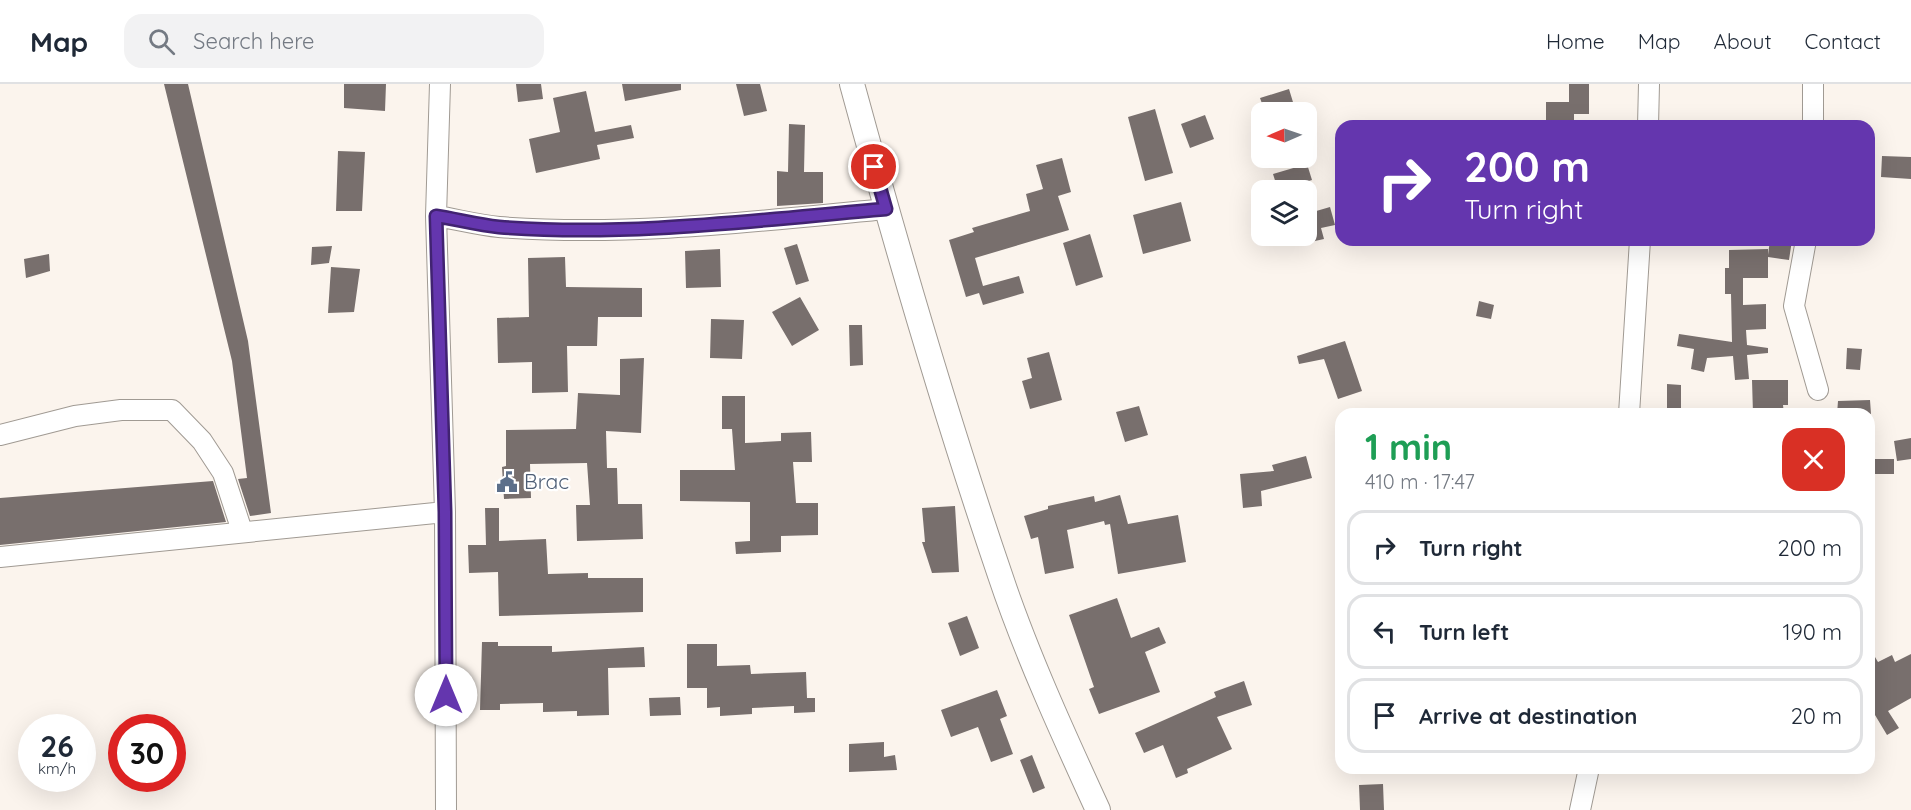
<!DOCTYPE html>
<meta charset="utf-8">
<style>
body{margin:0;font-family:Quicksand,sans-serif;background:#f2f2f3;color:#1f2937;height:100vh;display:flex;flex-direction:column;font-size:22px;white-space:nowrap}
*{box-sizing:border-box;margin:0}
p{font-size:20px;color:#747a83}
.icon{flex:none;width:33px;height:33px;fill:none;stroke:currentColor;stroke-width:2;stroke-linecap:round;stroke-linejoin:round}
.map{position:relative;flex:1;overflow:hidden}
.panel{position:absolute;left:1335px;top:324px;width:540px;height:366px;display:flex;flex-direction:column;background:#fff;border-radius:18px;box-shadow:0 6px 24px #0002}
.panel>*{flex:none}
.hud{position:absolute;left:1335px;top:36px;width:540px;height:126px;border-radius:18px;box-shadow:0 6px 24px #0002;background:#6436ae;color:#fff;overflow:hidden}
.needle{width:39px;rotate:268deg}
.fabs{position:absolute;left:1251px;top:18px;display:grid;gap:12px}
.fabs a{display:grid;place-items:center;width:66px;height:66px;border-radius:12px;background:#fff;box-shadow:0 6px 24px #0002;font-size:30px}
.speed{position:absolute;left:18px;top:630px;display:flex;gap:12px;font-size:30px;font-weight:700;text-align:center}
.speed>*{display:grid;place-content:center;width:78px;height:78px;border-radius:50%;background:#fff;box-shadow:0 6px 24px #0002;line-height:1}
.speed small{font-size:15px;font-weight:400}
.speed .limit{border:9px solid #d22;background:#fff;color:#111}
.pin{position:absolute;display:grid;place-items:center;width:51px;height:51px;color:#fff;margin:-26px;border:3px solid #fff;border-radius:50%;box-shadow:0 2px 6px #0007}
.me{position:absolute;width:66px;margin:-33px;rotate:0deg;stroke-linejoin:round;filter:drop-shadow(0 0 4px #0008)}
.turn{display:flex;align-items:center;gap:21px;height:126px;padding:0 30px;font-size:27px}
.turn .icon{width:78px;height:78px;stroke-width:2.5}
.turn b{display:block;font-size:42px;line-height:51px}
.round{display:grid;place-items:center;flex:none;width:63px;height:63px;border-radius:18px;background:#f2f2f3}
.headline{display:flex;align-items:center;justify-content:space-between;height:102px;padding:0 30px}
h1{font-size:36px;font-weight:700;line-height:45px;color:#1e9e55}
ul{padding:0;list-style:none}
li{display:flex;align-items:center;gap:18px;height:75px;margin:0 12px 9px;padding:0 18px;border:3px solid #e0e1e3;border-radius:18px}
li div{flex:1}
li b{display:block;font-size:22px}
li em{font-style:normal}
header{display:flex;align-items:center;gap:36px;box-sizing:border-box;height:84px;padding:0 30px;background:#fff;border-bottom:2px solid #e0e1e3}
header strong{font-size:28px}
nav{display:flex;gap:33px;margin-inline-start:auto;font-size:21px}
.search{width:420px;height:54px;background:#f2f2f3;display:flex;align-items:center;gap:15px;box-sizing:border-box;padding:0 21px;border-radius:18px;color:#747a83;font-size:22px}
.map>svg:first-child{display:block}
.building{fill:#786f6d}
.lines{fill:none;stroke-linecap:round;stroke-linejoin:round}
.minor-casing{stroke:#a09a93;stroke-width:22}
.major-casing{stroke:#a09a93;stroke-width:26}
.minor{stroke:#fff;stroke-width:20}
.major{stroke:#fff;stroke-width:24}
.route-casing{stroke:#412371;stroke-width:15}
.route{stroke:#6436ae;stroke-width:10}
.labels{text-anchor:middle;stroke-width:4.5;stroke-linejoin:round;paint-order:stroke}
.service-label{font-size:21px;fill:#4e5e75;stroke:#fff;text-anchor:start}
</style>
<header>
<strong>Map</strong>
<div class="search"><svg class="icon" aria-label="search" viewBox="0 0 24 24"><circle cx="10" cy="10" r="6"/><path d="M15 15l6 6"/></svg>Search here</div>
<nav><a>Home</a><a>Map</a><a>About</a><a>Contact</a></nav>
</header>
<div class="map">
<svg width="1911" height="726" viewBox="0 0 1911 726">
<rect width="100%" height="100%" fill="#fbf4ed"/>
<path class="building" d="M164 0H188L248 257 271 429 250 432 238 395 247 394 232 277Z
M344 0H386L385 27 344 24Z
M516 0H541L543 15 518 18Z
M622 0H681V6L625 17Z
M736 0H760L767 27 744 32Z
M1569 0H1589V30H1574V42H1546V18H1569Z
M1289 5 1296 28H1265L1260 14Z
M586 7 595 48 631 41 634 54 597 61 600 75 536 89 529 55 560 48 553 14Z
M1155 25 1173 89 1145 97 1128 33Z
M1205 31 1214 55 1190 64 1181 40Z
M789 40 805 41 804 88H823V119L777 122V87L788 88Z
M338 67 365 68 362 127H336Z
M1882 72 1911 73V95L1881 93Z
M1062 74 1071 108 1058 112 1069 146 975 174 983 202 1019 192 1024 209 983 221 979 209 966 213 949 156 974 148 972 144 1030 127 1026 110 1043 105 1036 81Z
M1307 80 1312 96 1278 106 1273 90Z
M1181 118 1191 157 1143 170 1133 131Z
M1330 123 1335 141 1321 144 1324 155 1306 159V130Z
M1090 150 1103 193 1076 202 1063 159Z
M1770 156H1792L1789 176 1768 173V194H1743V221L1766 220V245L1746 246 1747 261 1768 264V269L1747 271 1749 295 1735 296 1733 272 1707 274 1704 288 1691 285 1694 265 1677 262 1679 250 1732 258 1731 210H1725V184H1729V166L1768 165V171Z
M797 160 809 197 796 201 784 164Z
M332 162 329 179 311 181 312 163Z
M720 165 721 203 686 204 685 167Z
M49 170 50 187 26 194 24 175Z
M565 173 566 203 642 204V233H598L597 262H567L568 308 532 309V278L498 279 497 234 529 233 528 174Z
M331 183 360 185 354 228 328 229Z
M800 213 819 246 792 262 772 228Z
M1479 217 1494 221 1491 235 1476 232Z
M711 235 744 236 742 275 710 274Z
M849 241H862L863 281 850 282Z
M1345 257 1362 307 1338 315 1324 275 1299 280 1297 272Z
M1847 264 1862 265 1860 286 1846 285Z
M1049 268 1062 316 1030 325 1022 297 1032 294 1027 274Z
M644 274 641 349 606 347 607 384H617L618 420H642L643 455 577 457 576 421H590L587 379 530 380 531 414 504 415 502 383 506 382V346L576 345 578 309 620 311V275Z
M1752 296H1788V321H1783L1784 330H1753Z
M1667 300 1681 301V324H1667Z
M722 312H745V359L781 357V349L811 348 812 378H793L796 419H818V451L781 452V468L736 470 735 458 750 457V418L680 417V386H735L732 345H722Z
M1870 316 1871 330H1837L1838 317Z
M1139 322 1148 351 1125 358 1116 328Z
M1911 354V375L1897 377 1894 357Z
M1306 372 1312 394 1261 407 1262 422 1243 424 1240 390 1274 387 1272 381Z
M1869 375H1894V390H1869Z
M213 397 226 438 0 461V414Z
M1120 411 1128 440 1178 431 1186 478 1118 490 1110 440 1105 441 1104 437 1067 446 1074 484 1045 490 1038 453 1031 455 1024 432 1048 425V422L1094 412 1095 418Z
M955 422 959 488 932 489 922 458H925L922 424Z
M485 424H499V457L546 455 548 490 588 489V494H643V528L499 532 498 488 469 489 468 461H486Z
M1117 514 1131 554 1159 543 1166 559 1145 568 1160 608 1099 630 1089 605 1094 603 1069 531Z
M967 532 979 564 960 572 948 539Z
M482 558H498V562H552V568L644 563 645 583 608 584 609 631 577 632V627L543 628V619L500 620V626H480Z
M687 560H717V582L750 581 751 590 806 588 807 614H815V628L794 629V622L752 624V630L720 632V623L707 624V604H687Z
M1869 563 1878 578 1892 571 1895 578 1911 570V614L1888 627 1899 644 1887 651 1869 621Z
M1244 597 1252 621 1217 633 1232 665 1187 685 1188 689 1176 694 1163 661 1144 669 1135 649 1216 613 1214 608Z
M997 606 1007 632 1000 635 1013 670 991 678 978 643 951 653 941 626Z
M680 613 681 631 650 632 649 614Z
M884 658V673L895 671 897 686 849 688V660Z
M1032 671 1045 704 1033 709 1020 676Z
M1383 700 1384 726H1360L1359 701Z"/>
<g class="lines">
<defs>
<path id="minor" d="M440 0 436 132 445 428 446 726
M1648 42 1649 0
M1813 42V0
M436 132C456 135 478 141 499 143 628 153 758 137 886 125
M1806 156 1794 222 1818 306
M1629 330 1640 156
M0 351 75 332 121 326H172L202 357 223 389 242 447
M0 473 445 428
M1580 726 1589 684"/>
<path id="major" d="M852 0C897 165 945 330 1000 491 1026 569 1064 652 1098 726"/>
</defs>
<use href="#minor" class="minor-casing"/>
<use href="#major" class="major-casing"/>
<use href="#minor" class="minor"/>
<use href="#major" class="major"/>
</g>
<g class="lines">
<defs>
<path id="route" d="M446 611 445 428 436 132C456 135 478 141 499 143 628 153 758 136 886 125L874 83"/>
</defs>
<use href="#route" class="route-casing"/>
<use href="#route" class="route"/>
</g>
<defs>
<symbol id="civic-bare" viewBox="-9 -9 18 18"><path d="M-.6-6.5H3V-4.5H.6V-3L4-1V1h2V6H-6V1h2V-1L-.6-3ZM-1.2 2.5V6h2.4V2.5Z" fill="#5c6f8a" stroke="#fff" stroke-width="2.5" paint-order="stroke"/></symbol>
</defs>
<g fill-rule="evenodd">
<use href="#civic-bare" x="492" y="383" width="30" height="30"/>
</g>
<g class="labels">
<g class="service-label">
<text x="524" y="405">Brac</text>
</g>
</g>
</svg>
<div class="fabs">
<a><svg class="needle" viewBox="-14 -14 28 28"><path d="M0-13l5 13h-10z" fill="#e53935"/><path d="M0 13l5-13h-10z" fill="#747a83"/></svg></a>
<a><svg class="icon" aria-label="layers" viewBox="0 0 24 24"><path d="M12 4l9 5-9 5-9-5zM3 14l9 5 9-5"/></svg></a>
</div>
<div class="speed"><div>26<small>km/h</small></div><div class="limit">30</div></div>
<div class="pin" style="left:874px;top:83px;background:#d93025"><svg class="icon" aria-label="arrive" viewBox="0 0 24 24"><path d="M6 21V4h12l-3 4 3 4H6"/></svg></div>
<svg class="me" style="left:446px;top:611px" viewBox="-20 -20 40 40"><circle r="19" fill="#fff"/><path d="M0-13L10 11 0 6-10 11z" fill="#6436ae"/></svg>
<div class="hud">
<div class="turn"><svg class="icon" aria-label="right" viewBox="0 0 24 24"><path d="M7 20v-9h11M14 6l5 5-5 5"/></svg><div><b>200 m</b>Turn right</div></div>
</div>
<section class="panel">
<div class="headline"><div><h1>1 min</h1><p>410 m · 17:47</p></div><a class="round" style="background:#d93025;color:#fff"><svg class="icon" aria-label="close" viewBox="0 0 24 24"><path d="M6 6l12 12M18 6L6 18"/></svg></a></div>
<ul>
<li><svg class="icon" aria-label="right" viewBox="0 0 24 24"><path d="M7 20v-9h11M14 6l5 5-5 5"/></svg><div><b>Turn right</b></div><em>200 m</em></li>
<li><svg class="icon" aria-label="left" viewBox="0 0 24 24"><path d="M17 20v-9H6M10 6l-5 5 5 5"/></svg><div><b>Turn left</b></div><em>190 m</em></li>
<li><svg class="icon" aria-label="arrive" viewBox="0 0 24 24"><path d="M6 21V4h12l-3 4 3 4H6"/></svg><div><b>Arrive at destination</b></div><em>20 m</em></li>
</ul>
</section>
</div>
